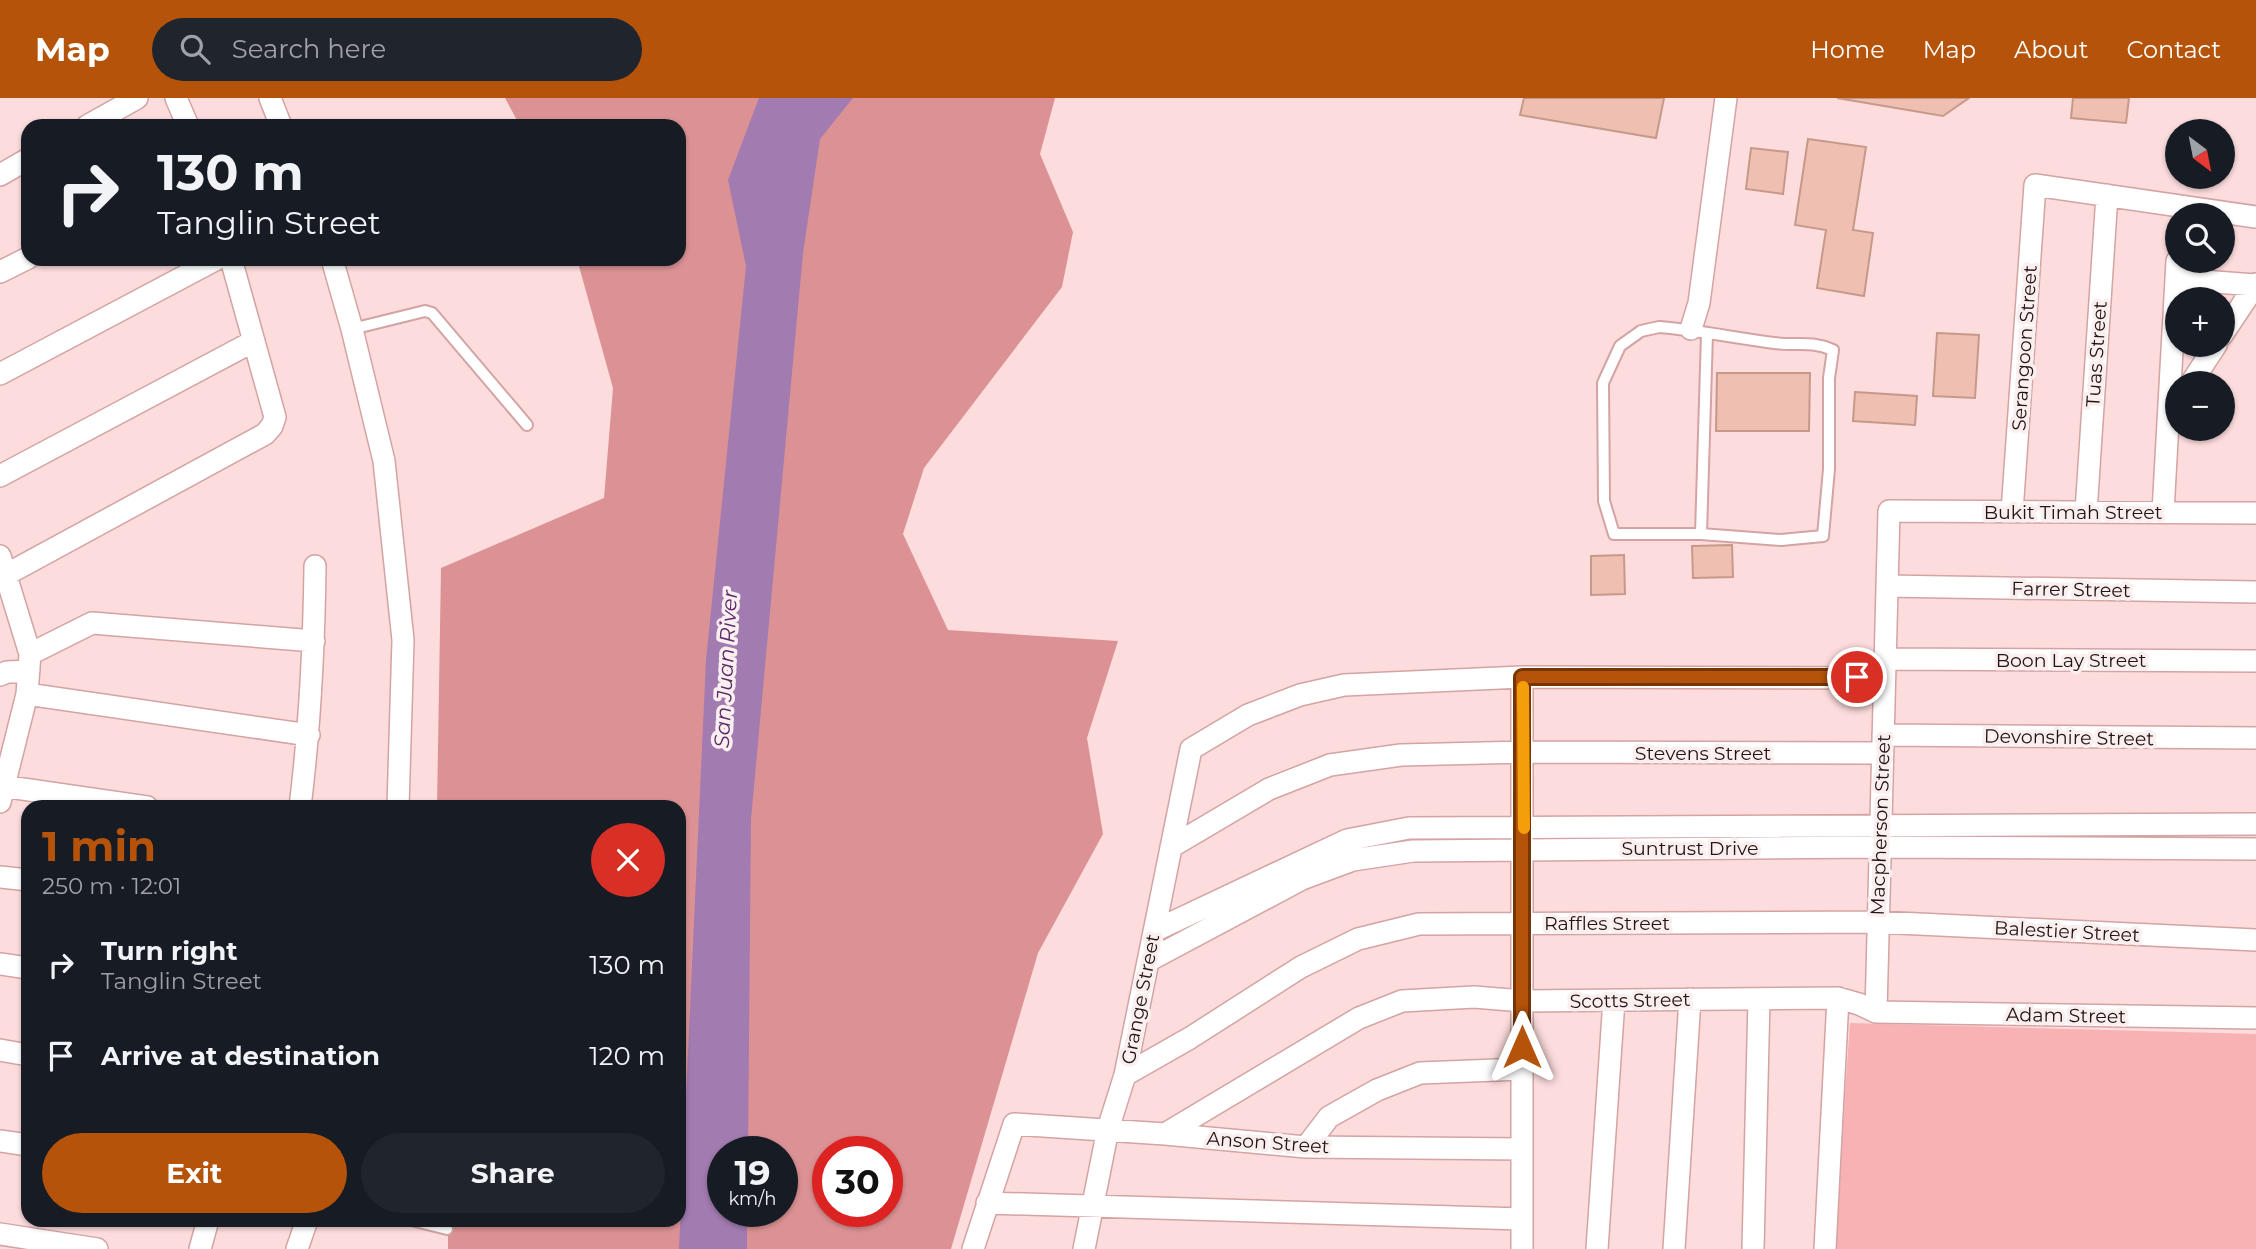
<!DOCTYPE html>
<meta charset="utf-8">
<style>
body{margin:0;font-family:Montserrat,sans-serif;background:#20242c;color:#f1f3f6;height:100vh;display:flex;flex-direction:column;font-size:26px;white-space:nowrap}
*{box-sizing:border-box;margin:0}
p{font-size:23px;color:#9ea1a6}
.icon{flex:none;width:38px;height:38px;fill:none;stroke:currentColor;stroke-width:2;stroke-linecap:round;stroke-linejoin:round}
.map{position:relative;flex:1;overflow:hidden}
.sheet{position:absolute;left:21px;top:702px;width:665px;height:427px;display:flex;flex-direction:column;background:#171b24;border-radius:21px;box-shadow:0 2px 5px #0004}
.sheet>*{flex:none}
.hud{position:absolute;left:21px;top:21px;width:665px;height:147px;border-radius:21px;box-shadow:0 2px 5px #0004;background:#171b24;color:#f1f3f6;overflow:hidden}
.needle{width:46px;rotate:148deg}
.controls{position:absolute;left:2165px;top:21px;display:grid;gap:14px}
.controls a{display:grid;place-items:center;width:70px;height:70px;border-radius:50%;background:#171b24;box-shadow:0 2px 5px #0004;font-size:35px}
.speed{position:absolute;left:707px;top:1038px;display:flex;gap:14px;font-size:35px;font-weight:700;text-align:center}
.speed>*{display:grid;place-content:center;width:91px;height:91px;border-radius:50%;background:#171b24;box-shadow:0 2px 5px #0004;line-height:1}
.speed small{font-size:18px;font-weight:400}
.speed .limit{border:10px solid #d22;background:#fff;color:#111}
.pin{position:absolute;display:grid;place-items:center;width:60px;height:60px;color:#fff;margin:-30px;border:4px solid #fff;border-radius:50%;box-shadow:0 2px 7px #0007}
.me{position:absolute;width:77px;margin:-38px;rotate:0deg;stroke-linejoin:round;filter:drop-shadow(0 0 5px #0008)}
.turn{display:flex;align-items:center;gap:24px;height:147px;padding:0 21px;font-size:32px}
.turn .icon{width:91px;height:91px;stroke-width:2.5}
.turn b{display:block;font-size:49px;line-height:60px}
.round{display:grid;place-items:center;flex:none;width:74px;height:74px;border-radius:37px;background:#20242c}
.overview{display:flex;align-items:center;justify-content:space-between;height:119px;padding:0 21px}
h1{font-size:42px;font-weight:700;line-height:52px;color:#b45309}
.cta{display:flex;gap:14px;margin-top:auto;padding:14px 21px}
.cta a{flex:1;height:80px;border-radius:42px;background:#b45309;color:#fff;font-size:28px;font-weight:700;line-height:80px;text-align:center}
.cta a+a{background:#20242c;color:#f1f3f6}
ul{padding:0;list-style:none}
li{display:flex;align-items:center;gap:21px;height:91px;padding:0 21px}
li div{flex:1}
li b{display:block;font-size:26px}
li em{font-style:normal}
header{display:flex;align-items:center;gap:42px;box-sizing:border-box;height:98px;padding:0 35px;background:#b45309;color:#fff}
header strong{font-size:33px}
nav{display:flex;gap:38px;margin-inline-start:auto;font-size:24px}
.search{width:490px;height:63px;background:#20242c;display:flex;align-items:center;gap:18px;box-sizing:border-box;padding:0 24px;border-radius:38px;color:#9ea1a6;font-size:26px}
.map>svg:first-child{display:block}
.green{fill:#f9b2b3}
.forest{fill:#dc9294;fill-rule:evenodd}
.water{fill:#a27bb0}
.building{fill:#efc0b2;stroke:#c6998b;stroke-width:2}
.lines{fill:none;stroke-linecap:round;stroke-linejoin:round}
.service-casing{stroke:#d4a3a3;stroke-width:14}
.minor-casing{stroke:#d4a3a3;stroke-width:24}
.service{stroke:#fff;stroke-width:10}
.minor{stroke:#fff;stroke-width:21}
.route-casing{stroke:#753606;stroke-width:18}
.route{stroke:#b45309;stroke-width:12}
.slow{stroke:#f59e0b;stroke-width:12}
.labels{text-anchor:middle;stroke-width:7;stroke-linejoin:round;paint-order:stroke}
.street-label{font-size:19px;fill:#251414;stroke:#faefef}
.water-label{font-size:21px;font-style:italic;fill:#5c296b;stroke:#faefef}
</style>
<header>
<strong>Map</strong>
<div class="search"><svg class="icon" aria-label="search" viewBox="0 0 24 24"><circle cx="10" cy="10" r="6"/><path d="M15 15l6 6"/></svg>Search here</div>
<nav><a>Home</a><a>Map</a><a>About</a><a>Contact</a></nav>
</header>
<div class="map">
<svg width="2256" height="1151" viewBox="0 0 2256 1151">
<rect width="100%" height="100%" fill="#fcdcdc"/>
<path class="green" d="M1850 925 2256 936V1151H1834Z"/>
<path class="forest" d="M505 0H1055L1040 56 1073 134 1062 189 924 370 903 436 948 532 1118 543 1087 640 1103 736 1038 855 951 1151H448V1122H679V709H437L441 470 604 400 613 290 577 161H679V28H520ZM723 1054H782V1113H723ZM828 1054H887V1113H828Z"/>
<path class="water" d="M759 0H853L820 41 803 155 751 721 748 1053 723 1054V1113H747V1151H679L706 562 746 168 728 82Z"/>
<path class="building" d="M1524 0H1664L1656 40 1520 17Z
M1837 0H1969L1943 18Z
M2073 0H2129L2126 25 2071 20Z
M1808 41 1866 49 1853 132 1873 135 1864 198 1817 190 1826 132 1795 127Z
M1751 50 1788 54 1783 96 1746 91Z
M1937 235 1979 237 1975 300 1933 298Z
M1717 275H1810L1809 333H1716Z
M1855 294 1917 298 1915 327 1853 323Z
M1732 447 1733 479 1693 480 1692 448Z
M1624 457 1625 496 1591 497V458Z"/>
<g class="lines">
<defs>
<path id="service" d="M1659 229C1698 232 1735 240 1774 245 1798 248 1809 242 1833 252L1829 280V371L1823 438 1781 442 1701 436H1614L1604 403 1603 285 1620 248 1641 233Z
M352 231 425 213 432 215 527 327
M1701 436 1707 236
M411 1122 447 1131"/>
<path id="minor" d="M176 0 188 28
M270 0 281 28
M87 28 137 0
M0 77 28 61
M332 161 352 231 384 363 403 542 398 709
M0 174 28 160
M2176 181 2255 187
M1691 231 1699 205 1726 0
M2222 237 2256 186
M0 276 217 161
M2191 285 2216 247
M0 378 254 243
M2012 414 2035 87 2256 119
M2086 414 2107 97
M2163 414 2177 163
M0 458 30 556 27 596 0 704
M0 480 265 336 272 328 275 319 231 161
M1887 488 2256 494
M30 556 92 525 314 543
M1885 561 2256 563
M0 577 7 574 29 573
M27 596 309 637
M1883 637 2256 640
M2 688 147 709
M300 709C310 628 314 549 315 468
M1171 749 1269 691 1330 667 1401 657 1524 654 1882 655
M0 779 28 782
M1154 833 1347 742 1409 730 2256 726
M1148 863 1302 781 1353 762 1413 753 1879 749 2256 751
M0 866 28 870
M1876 914 1889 413 2256 415
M0 952 28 957
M1125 977 1190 940 1301 869 1358 841 1419 826 1877 824 2256 842
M1165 1036 1359 920 1402 903 1474 899 1523 903 1838 900 1859 906 1876 914 2256 920
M0 1043 28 1047
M1306 1049 1329 1019 1377 992 1420 975 1522 971
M987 1105 1522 1121
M0 1136 97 1151
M200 1151 208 1122
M297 1151 307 1122
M973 1151 1014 1026 1165 1036 1306 1049 1522 1051
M1084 1151 1108 1031 1125 977 1191 651 1248 617 1300 597 1344 587 1522 579 1884 580
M1522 1151V579
M1597 1151 1614 902
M1674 1151 1690 901
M1753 1151 1759 901
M1825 1151 1838 900"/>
</defs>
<use href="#service" class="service-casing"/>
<use href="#minor" class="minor-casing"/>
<use href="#service" class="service"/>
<use href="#minor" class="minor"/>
</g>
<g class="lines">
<defs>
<path id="route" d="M1522 949V579H1857"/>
</defs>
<use href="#route" class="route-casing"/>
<use href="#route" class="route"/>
<path class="slow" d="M1523 589 1524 730"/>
</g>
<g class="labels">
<g class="street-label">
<text transform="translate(2024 250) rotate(-86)" y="7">Serangoon Street</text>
<text transform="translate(2096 256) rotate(-86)" y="7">Tuas Street</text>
<text x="2073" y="421">Bukit Timah Street</text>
<text transform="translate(2071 491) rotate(1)" y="7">Farrer Street</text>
<text x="2071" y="569">Boon Lay Street</text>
<text transform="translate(2069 639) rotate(1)" y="7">Devonshire Street</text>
<text x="1703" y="662">Stevens Street</text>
<text transform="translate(1880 727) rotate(-88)" y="7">Macpherson Street</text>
<text x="1690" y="757">Suntrust Drive</text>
<text x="1607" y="832">Raffles Street</text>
<text transform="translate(2067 833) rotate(3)" y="7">Balestier Street</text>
<text transform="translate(1140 901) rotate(-79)" y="7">Grange Street</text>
<text transform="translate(1630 902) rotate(-1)" y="7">Scotts Street</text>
<text transform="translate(2066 917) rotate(1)" y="7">Adam Street</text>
<text transform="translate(1268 1044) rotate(4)" y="7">Anson Street</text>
</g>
<g class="water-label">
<text transform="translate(726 571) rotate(-87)" y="7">San Juan River</text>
</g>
</g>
</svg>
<div class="controls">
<a><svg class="needle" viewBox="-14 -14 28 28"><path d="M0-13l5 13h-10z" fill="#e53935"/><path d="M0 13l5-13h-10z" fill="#9ea1a6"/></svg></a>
<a><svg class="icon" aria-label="search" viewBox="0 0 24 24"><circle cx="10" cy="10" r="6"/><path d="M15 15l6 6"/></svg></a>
<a>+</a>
<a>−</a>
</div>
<div class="speed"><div>19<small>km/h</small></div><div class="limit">30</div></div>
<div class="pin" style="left:1857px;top:579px;background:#d93025"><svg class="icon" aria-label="arrive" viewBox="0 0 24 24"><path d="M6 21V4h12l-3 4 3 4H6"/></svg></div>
<svg class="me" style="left:1522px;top:949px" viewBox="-20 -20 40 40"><path d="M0-17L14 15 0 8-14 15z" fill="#b45309" stroke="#fff" stroke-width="4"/></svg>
<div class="hud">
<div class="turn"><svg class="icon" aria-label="right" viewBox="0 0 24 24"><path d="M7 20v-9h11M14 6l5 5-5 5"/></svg><div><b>130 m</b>Tanglin Street</div></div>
</div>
<section class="sheet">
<div class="overview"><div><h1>1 min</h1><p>250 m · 12:01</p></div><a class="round" style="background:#d93025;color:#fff"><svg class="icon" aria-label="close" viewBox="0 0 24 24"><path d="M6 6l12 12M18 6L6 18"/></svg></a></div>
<ul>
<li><svg class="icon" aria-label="right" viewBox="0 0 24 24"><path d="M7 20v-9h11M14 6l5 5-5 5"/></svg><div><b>Turn right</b><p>Tanglin Street</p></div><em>130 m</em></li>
<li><svg class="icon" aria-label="arrive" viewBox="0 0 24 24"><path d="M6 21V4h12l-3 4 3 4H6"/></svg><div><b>Arrive at destination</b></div><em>120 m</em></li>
</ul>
<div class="cta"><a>Exit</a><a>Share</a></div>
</section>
</div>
